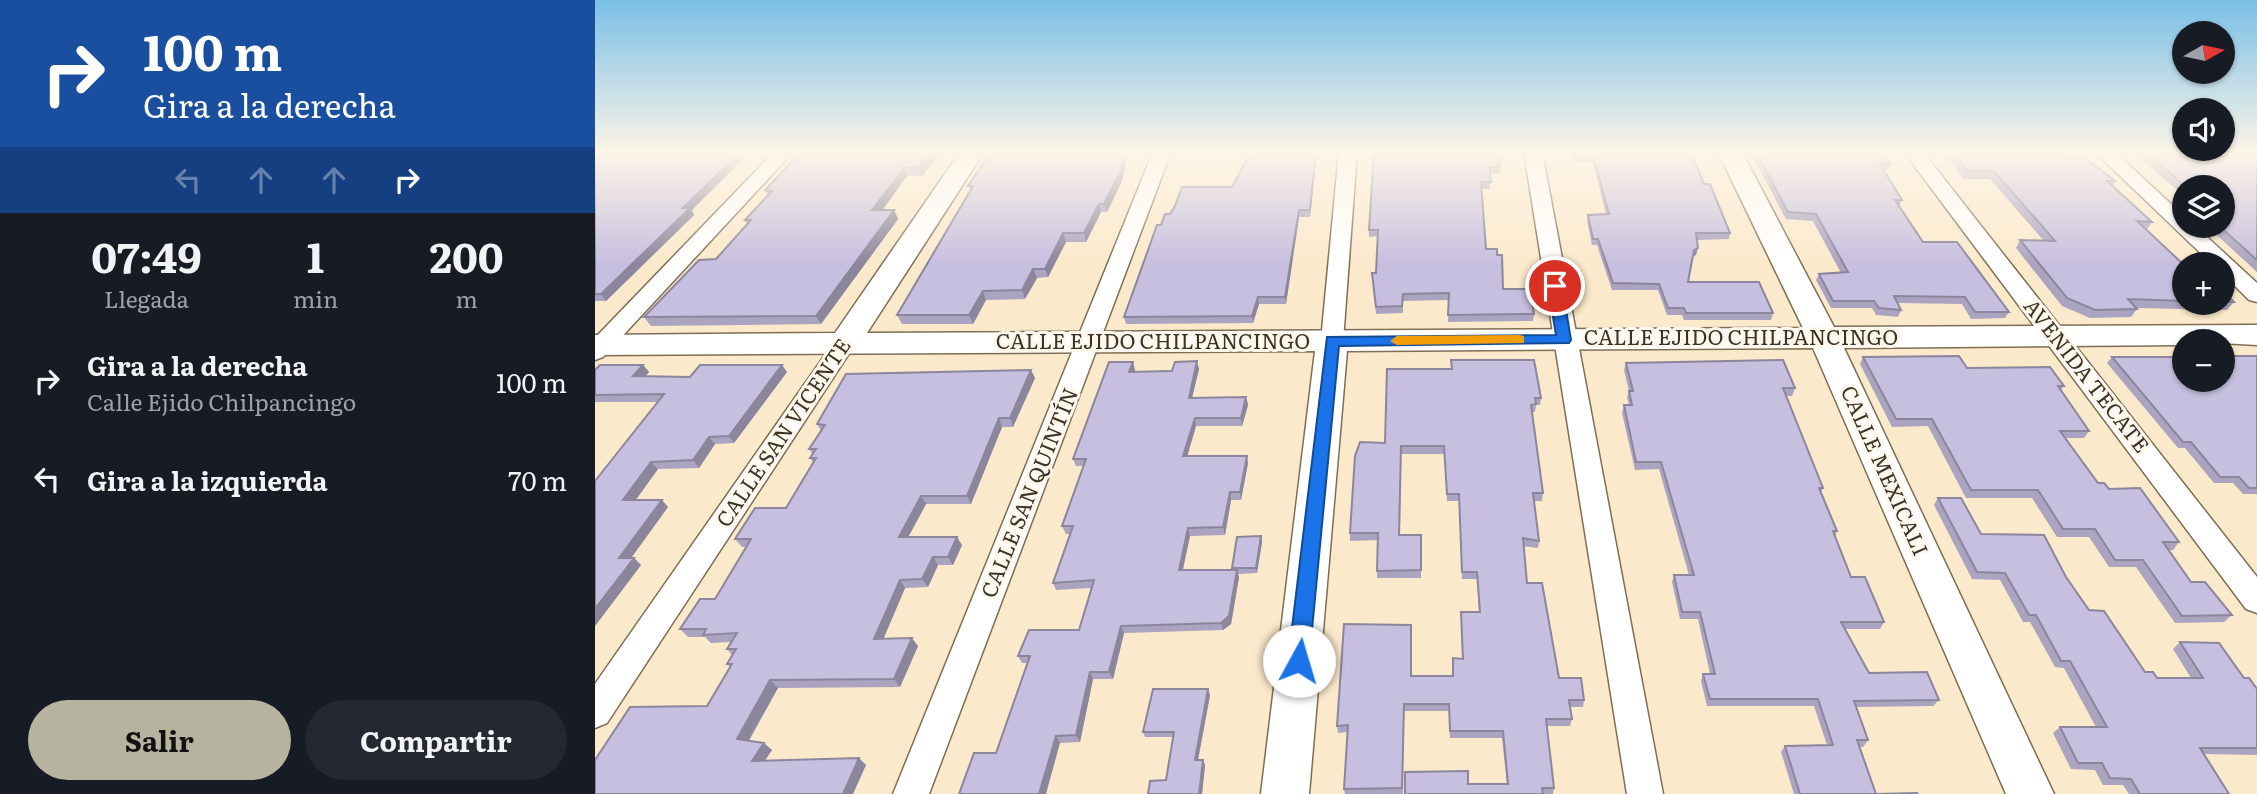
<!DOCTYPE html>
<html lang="es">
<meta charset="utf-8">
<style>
body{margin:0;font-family:Literata,serif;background:#242831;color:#f1f3f6;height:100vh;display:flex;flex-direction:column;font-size:26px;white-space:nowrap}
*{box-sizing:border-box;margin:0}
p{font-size:23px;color:#9ea1a6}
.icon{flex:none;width:38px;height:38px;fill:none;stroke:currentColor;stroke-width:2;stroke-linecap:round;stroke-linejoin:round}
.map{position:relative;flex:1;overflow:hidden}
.sheet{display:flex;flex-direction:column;background:#171b24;width:595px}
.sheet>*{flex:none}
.hud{background:#1a4fa0;color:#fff;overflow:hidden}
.needle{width:46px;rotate:81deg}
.tools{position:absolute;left:1577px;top:21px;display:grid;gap:14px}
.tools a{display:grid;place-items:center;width:63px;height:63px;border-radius:50%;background:#171b24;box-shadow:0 2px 5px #0004;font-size:35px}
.pin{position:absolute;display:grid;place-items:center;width:60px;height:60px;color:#fff;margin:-30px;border:4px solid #fff;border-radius:50%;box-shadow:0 2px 7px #0007}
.me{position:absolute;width:77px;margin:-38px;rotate:6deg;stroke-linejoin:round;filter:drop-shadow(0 0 5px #0008)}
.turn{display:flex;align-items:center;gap:24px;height:147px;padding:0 28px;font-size:32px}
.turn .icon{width:91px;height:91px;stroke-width:2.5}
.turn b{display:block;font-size:49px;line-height:60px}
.lanes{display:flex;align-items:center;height:66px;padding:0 28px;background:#0003;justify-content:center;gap:35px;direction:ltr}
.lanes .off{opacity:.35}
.eta{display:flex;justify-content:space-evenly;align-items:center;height:119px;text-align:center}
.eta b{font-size:42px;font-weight:700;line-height:49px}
.action{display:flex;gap:14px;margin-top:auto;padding:14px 28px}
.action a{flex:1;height:80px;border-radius:42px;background:#b6b49f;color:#111;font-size:28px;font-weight:700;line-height:80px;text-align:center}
.action a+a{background:#242831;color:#f1f3f6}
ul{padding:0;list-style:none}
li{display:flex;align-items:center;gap:21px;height:98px;padding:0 28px}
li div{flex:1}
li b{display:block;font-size:26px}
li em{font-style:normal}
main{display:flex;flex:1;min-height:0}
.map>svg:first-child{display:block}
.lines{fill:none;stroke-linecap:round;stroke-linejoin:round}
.street-casing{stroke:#7e6e54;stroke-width:3}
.secondary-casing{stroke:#7e6e54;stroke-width:3}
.street{fill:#fff;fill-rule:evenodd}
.secondary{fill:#fff;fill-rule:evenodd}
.wall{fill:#aba4c0}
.shaded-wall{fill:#8b869c}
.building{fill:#c7bfdf;stroke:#8b869c;stroke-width:2}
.route{fill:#1a73e8;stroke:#114b97;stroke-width:2}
.slow{fill:#f59e0b}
.labels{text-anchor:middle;stroke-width:6;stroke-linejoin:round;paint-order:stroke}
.street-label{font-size:21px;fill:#3a3327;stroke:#fff7ec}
</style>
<main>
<section class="sheet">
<div class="hud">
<div class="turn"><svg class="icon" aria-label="right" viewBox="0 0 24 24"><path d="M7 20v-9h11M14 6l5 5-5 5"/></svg><div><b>100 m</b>Gira a la derecha</div></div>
<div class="lanes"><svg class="icon off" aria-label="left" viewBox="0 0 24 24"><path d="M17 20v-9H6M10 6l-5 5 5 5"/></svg><svg class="icon off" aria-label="ahead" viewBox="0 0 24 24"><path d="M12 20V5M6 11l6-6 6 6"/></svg><svg class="icon off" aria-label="ahead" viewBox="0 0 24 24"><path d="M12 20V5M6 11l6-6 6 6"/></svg><svg class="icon" aria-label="right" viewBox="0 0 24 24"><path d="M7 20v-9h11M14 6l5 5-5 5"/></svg></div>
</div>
<div class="eta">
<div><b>07:49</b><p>Llegada</p></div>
<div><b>1</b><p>min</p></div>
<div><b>200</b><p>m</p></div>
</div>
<ul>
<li><svg class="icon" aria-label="right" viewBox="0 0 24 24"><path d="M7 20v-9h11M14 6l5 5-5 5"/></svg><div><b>Gira a la derecha</b><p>Calle Ejido Chilpancingo</p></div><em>100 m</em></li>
<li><svg class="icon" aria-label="left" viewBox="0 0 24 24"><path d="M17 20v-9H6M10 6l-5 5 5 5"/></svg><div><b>Gira a la izquierda</b></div><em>70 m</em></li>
</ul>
<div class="action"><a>Salir</a><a>Compartir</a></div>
</section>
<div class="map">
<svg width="1662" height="794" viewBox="0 0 1662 794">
<rect width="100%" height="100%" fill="#fbe9cb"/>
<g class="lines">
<defs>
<path id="street" d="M179 152H198L8 357 0 360V338Z
M558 152H576L334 794H298Z
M744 152H762L748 341 745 346H729L726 341Z
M929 152H947L1068 794H1032Z
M1309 152H1328L1662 577V613L1651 609Z
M1500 152H1520L1589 216V226H1600L1662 283V302L1654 300 1628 274V264H1617Z
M249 336 257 339 261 344 257 349 12 723 0 728V684L241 339Z"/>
<path id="secondary" d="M365 152H389L272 333 1208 328 1123 152H1147L1239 327 1662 325V345L1589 341V345L1249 348 1459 794H1411L1218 348 752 351 714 794H666L720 351 0 355V335L240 333Z"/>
</defs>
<use href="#street" class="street-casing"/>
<use href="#secondary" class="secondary-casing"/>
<use href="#street" class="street"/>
<use href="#secondary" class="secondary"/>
</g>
<path class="wall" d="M347 152 327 176H312L287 210H299L303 219 226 324 56 326 49 317 121 259 152 224 150 220 173 195 170 190Z
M722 152 715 217H704L691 304H664L658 323 531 324 529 317 566 225 575 214 637 187Z
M779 152 905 167 904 174H895V189H886L891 249 902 255 908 289 939 314 938 321 853 322 854 300 808 301V313L781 314 777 273H781L783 236 774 237V230Z
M976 152H1096L1109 184 1135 233 1134 239 1102 240 1101 255 1098 256 1093 282 1178 313 1176 320H1089L1087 315H1072L1063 290H1017L1002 245H997L992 221 993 215 1011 214 998 162H979Z
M1155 152H1286L1296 164 1293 170H1289L1307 200 1304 206 1328 242 1414 312 1410 318 1376 319 1367 304 1303 303 1306 310 1303 317 1281 315 1277 308H1236L1221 280 1224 274 1246 273 1218 221 1191 219Z
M1347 152H1472L1520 181 1518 185 1557 222 1552 229H1551L1589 265V303H1628V291L1639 302 1632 310 1540 308 1542 309 1536 317 1495 318 1467 306 1421 248 1425 240 1449 241 1395 179H1369Z
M1531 152H1662V272L1612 226H1628V187H1589V196L1540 154H1532Z
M0 158 97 210 99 215 11 301H0Z
M527 181 512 212H506L491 242H471L453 277 442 278 430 299 391 300 378 324H307L302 315 375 190 373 186Z
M1662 356V494H1648L1638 483H1619L1590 448H1583L1512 363 1517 357Z
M1268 357 1372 368 1469 386 1466 390 1494 431 1489 438H1470L1503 483 1514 489 1584 542 1578 550H1573L1596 582 1637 615 1629 622 1580 623 1541 567H1514L1494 537H1462L1437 498H1371L1333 426 1297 427 1265 364Z
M856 360 946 398 945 405H941L940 412H937L948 493 947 501H939L944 541 943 548 928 546 932 583 964 678 989 700 988 707H975L977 719 975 726H951L959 788 958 794H810L873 784H912L907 738H855L854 711H809L808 794H750L749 789 752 732 743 733 742 726 816 676H857L867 659 866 612H884L882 579H867L864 501H852L849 454H806L805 535H826V578H782L783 540 755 541V533L790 443 856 369Z
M1031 363 1200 388 1197 396H1191L1228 488 1226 492 1242 531 1240 536 1256 577 1289 622 1285 629H1250L1274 673 1344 700 1338 706 1261 707 1273 740 1268 747H1264L1281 794H1323H1199L1186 752 1190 746 1232 745 1219 706H1112L1106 681 1108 674H1115L1103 619H1085L1077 582 1079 575H1094L1064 469 1040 470 1027 413 1029 405H1034L1032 398 1034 391 1029 370Z
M48 365 54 372 50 376 95 377 192 372 139 443 120 444 104 468 63 469 40 500 73 507 36 558H39L46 565 0 626V481L63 402H0V370Z
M604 369 597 398 651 397 653 405 647 426H601L592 456 653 463 646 500H636L630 535 595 536 588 570H637V568L666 536 667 542 662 573 643 574 644 577 636 624 628 630 529 633 518 679H498L485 742 465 743 401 753 432 663H427L423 656 484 630 497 588 461 590 458 583 475 534H471L467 526 489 466H481L478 459 540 370 539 372Z
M440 378 418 427H407L376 504H331L313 537 367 545 358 565H343L333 587 310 588 288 639 323 646 305 687 183 688 154 741 177 750 170 760 271 765 0 794 112 706 135 667 132 664 137 655 132 649 136 642 116 643 110 637H93L85 629 120 599 151 547H147L140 539 191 508 218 462 215 458 218 455 214 449 226 431 222 424Z
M1343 498 1386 534 1471 577 1494 610 1550 672 1562 678H1596L1578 649 1585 642 1649 678 1662 689V755L1609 754 1634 794H1534L1528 785H1508L1500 770 1476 769 1458 733 1465 727H1501L1469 668 1460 667 1435 622H1428L1405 580 1377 579 1339 505Z
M615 695 603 760 610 765 607 794H553L571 780 578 737H550L548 732Z"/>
<path class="shaded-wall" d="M145 152H155L97 210 99 215 11 301 6 294 88 208Z
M336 152H347L327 176 323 168Z
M530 152H534L527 181 512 212 509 204Z
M721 152H722L715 217V210Z
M309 168 312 176 281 219 277 210Z
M504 204 506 212 491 242 489 233Z
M299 210 303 219 226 324 221 316Z
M704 210V217L691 304 690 297Z
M468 233 471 242 453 277 450 269Z
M1103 248 1101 255 1097 257 1099 250Z
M438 269 442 278 430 299 427 290Z
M388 291 391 300 378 324 374 315Z
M663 297 664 304 658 323 657 316Z
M602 361 604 369 595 406 594 398Z
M538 362 540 370 536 380 534 372Z
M48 365 54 372 44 383 38 376Z
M187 365 192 372 139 443 134 436Z
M436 370 440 378 418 427 415 418Z
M651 397 653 405 647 426 646 418Z
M404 418 407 427 376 504 372 496Z
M600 418 601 426 590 464 588 456Z
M114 437 120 444 104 468 98 460Z
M652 456 653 463 646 500 645 492Z
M56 462 63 469 35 508 28 500Z
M635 492 636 500 630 535 628 527Z
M326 496 331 504 309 545 304 537Z
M67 500 73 507 31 565 24 558Z
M593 528 595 536 586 577 584 570Z
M666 536 667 542 662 573 661 568Z
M362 537 367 545 358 565 353 557Z
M338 557 343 565 333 587 327 579Z
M39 558 46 565 0 626V609Z
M642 570 644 577 636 624 628 630 626 623Z
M305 580 310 588 285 647 279 639Z
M526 626 529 633 518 679 514 672Z
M317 638 323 646 305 687 299 679Z
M495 672 498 679 485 742 481 735Z
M175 680 183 688 150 746 142 739Z
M613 689 615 695 602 765 600 760Z
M461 736 465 743 451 794H444Z
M169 743 177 750 165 768 157 761Z
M264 758 271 765 258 794H248Z
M608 760 610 765 607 794H604Z"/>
<path class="building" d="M7 152H145L88 208H95L6 294H0V158Z
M206 152H336L323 168H309L277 210H299L221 316 49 317 104 260 121 259 156 220H150L177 191 170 190Z
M396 152H530L525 172 509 204H504L489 233H468L450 269H438L427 290 388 291 374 315H302L378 186H373Z
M656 152H721L715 210H704L690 297H663L657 316 529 317 562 225H566L570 214H575L580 206 587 187H637Z
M779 152H903L905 167H894L896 182H886L891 249H902V255H907L908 289H935L939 314 853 315 854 293 808 294 807 306 781 307 777 273H781L783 230H774Z
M979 152H1096L1109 184H1115L1135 233H1101L1103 248 1099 250 1093 282H1164L1178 313H1091L1089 308H1073L1064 284 1018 283 1003 239H998L993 215 1014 214 998 156H980Z
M1161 152H1286L1296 164H1285L1307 200H1300L1328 242H1362L1414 312H1380L1370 297 1299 296 1306 310 1284 308 1279 301H1238L1224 274 1253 272 1221 214 1193 212Z
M1357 152H1472L1474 154H1485L1520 181H1512L1557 222 1542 221 1589 265V301L1533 299 1542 309 1500 310 1472 298 1425 240 1460 241 1399 171H1373Z
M1551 152H1662V260L1624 226H1628V187H1591Z
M1628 291 1639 302H1628Z
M1364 356 1372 368 1455 367 1469 386H1463L1494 431H1465L1503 483H1509L1514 489 1545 488 1584 542H1568L1596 582H1610L1637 615 1587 616 1548 560H1520L1500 529H1468L1443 490H1376L1337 419H1301L1268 357Z
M1628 356H1662V488H1654L1644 477H1625L1596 442H1588L1517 357H1589V380H1628Z
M856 360H939L946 398H940L941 404 936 405 948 493H938L944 541 928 538 932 583H947L964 678H986L989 700H974L977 719H951L959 788H947L948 794H810V772L873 771V784H913L908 731H855L854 704H809L807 788 749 789 753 725 742 726 749 624 816 625V676H858V658L868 659 866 612H885L882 572H867L864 494H852L849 446H806L804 535H826V570L782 571 783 533H755L760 456 765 442 790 443 792 369H857Z
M1188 360 1200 388H1188L1228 488H1224L1242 531H1238L1256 577H1270L1289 622H1246L1274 673 1332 672 1344 700 1259 701 1273 740H1262L1281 794 1322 793 1323 794H1205L1190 746 1238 745 1223 699H1115L1108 674H1120L1105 612H1087L1079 575H1099L1066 462H1041L1029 405H1037L1034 391H1038L1031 363Z
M602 361 594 398 651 397 646 418H600L588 456H652L645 492H635L628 527 593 528 584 570H642L634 616 626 623 526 626 514 672H495L481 735 461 736 444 794H364L379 753H401L435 656H423L434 630H484L499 580 458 583 478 526H467L491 459H478L514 362H538L534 372 577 371 580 362Z
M5 365H48L38 376 95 377 105 365H187L134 436 114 437 98 460 56 462 28 500H67L24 558H39L0 609V481L69 394 0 395V370Z
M436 370 415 418H404L372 496H326L304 537H362L353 557H338L327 579 305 580 279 639 317 638 299 679 175 680 142 739 169 743 157 761 264 758 248 794H0V760L35 707 112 706 137 664H132L141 649H132L142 633 108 635 111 629H85L105 599H120L156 539H140L160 508H191L221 458H215L221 449H214L230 425 222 424 251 374Z
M1343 498H1366L1386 534 1449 535 1471 577 1494 610 1509 611 1550 672H1558L1562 678H1608L1585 642 1624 643 1649 678H1654L1662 689V748H1605L1634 794H1545L1536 779 1515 778 1507 763H1483L1465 727H1512L1475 661H1466L1441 615H1434L1410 573 1382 572Z
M666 536 661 568H637L642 537Z
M558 689H613L600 760H608L604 794H553L555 781 571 780 579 732H548Z"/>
<linearGradient id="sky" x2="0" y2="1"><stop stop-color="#7abfe6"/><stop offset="0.58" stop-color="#fdf5e8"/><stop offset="1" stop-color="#fdf5e8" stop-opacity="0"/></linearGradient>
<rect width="1662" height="264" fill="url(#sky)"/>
<path class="route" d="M960 282 967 286 976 340 974 343 744 346 714 661 711 667 704 670 696 667 693 661 732 337 961 335 953 286Z"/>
<path class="slow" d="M924 335 929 336V343L802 345 795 341 802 336Z"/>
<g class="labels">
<g class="street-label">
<text x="1146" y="345">CALLE EJIDO CHILPANCINGO</text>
<text x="558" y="349">CALLE EJIDO CHILPANCINGO</text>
<text transform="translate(1491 376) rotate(52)" y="7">AVENIDA TECATE</text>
<text transform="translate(189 433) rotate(-56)" y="7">CALLE SAN VICENTE</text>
<text transform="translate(1289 471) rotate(66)" y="7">CALLE MEXICALI</text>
<text transform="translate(435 493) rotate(-68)" y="7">CALLE SAN QUINTÍN</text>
</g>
</g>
</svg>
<div class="tools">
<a><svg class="needle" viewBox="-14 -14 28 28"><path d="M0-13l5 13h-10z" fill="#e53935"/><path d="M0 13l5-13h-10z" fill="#9ea1a6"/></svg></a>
<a><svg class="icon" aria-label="sound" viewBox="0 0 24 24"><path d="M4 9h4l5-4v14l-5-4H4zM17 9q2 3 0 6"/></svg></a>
<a><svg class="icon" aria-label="layers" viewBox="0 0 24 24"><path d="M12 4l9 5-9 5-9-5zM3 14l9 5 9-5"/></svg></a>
<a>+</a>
<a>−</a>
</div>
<div class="pin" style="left:960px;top:286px;background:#d93025"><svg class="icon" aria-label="arrive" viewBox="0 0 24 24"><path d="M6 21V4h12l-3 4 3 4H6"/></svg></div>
<svg class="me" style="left:704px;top:661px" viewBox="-20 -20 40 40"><circle r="19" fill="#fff"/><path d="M0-13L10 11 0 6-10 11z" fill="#1a73e8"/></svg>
</div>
</main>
